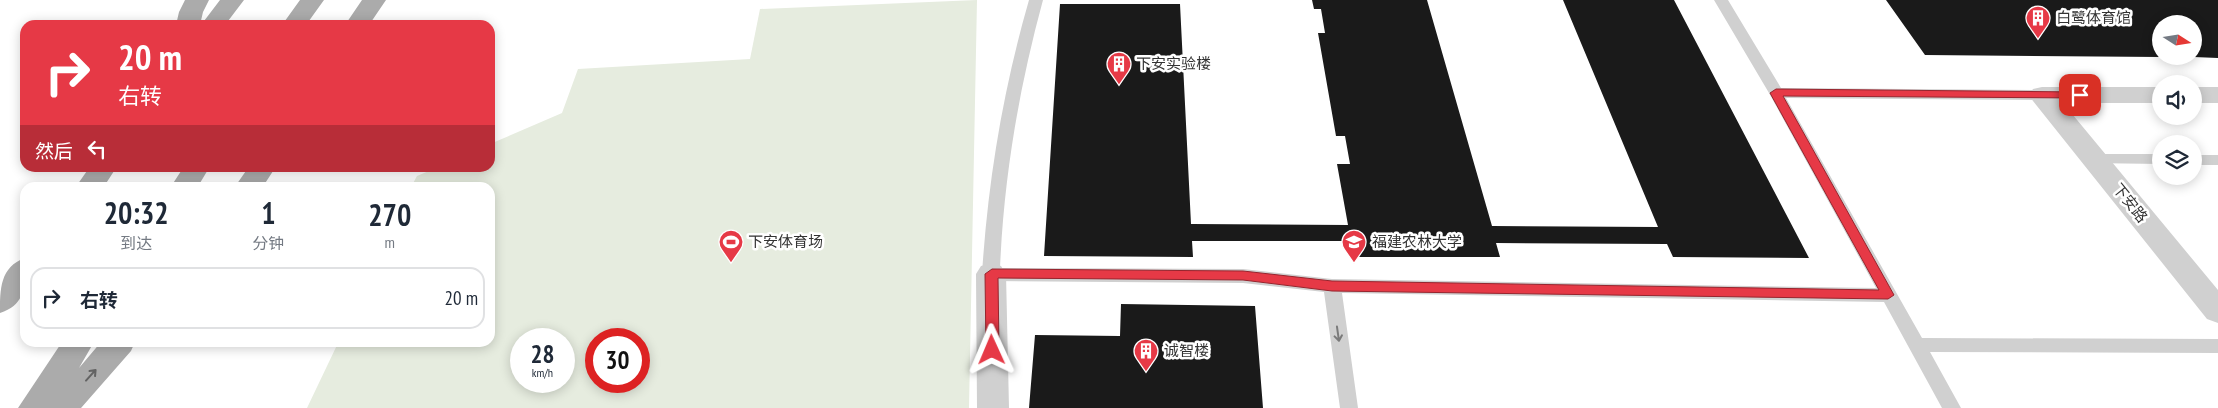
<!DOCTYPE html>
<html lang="zh">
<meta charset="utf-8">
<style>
body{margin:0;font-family:"PT Sans Narrow","Noto Sans SC",sans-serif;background:#f2f2f3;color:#1f2937;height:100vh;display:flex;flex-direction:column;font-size:19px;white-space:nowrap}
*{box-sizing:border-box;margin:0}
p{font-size:16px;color:#747a83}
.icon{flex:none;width:28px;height:28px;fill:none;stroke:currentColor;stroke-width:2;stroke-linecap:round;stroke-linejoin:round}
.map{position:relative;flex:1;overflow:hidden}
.drawer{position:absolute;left:20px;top:182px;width:475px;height:165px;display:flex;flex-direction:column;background:#fff;border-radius:15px;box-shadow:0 2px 12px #0003}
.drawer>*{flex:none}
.top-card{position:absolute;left:20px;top:20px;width:475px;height:152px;border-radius:15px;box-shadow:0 2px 12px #0003;background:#e63946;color:#fff;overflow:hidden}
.needle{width:32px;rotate:102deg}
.tools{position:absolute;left:2152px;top:15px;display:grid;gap:10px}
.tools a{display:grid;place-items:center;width:50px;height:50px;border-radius:50%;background:#fff;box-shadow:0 2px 12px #0003;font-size:25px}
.speed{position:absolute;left:510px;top:328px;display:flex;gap:10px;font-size:25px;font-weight:700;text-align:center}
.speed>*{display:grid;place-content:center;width:65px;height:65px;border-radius:50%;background:#fff;box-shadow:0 2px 12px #0003;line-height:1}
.speed small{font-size:12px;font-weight:400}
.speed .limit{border:8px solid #d22;background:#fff;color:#111}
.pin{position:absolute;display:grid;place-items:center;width:42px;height:42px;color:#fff;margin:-21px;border-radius:10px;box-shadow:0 2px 8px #0006}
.me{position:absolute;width:55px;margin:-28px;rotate:359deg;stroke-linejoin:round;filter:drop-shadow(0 0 4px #0008)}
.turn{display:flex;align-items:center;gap:18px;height:105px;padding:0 15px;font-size:22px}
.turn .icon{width:65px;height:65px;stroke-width:2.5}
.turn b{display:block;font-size:35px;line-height:42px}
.then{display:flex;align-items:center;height:48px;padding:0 15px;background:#0003;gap:10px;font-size:19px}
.eta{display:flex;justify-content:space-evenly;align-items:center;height:85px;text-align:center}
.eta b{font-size:30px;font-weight:700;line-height:35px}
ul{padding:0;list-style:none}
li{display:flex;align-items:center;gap:15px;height:62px;margin:0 10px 8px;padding:0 5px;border:2px solid #e0e1e3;border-radius:15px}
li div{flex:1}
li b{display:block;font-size:19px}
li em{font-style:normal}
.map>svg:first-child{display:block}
.green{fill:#e6ecdf;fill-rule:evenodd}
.building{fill:#1a1a1a}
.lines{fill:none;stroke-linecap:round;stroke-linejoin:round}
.service{fill:#d0d0d0;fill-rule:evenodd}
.minor{fill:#d0d0d0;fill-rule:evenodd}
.primary{fill:#ababab;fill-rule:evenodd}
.oneway{stroke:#7a7a7a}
.oneway2{stroke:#636363}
.route{fill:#e63946;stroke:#96252e}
.labels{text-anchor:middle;stroke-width:5;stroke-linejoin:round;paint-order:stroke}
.poi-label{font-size:15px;fill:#333;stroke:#fff;text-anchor:start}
.street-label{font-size:15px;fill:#333;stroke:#fff}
</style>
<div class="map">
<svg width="2218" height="408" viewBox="0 0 2218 408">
<rect width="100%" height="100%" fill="#fff"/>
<path class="green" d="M977 0 969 408H307L338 343 490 342V188L411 187 417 176 436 168H490V144L562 113 578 69 750 59 760 9ZM521 339H564V381H521ZM596 339H639V381H596Z"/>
<path class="building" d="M1312 0H1427L1492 226 1658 227 1563 0H1674L1809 258 1673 257 1667 244 1496 243 1500 257H1356L1354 241H1192L1193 257 1044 256 1060 4H1180L1191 224 1348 225 1337 164H1350L1345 136H1336L1318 33H1325L1321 9H1314Z
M1886 0H2218V58L2194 57V24H2161V57L1925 55Z
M1121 304 1255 306 1263 408H1029L1035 335 1120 336Z"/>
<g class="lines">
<path class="service" d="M1029 0H1043C1019 88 1004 176 1000 268L1243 269 1332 279 1876 288 1769 93 1714 0H1728L1781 88 2042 90 2047 92 2049 95 2047 98 2042 100 1786 98 1922 338 2218 339V353L1930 352 1961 408H1942L1884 302 1342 293 1358 408H1340L1324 292 1243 283 991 281 985 279 982 274C988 180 1003 90 1029 0Z
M2094 154H2161V164L2088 163 2086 159 2088 155Z
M2194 155H2218V165H2194Z"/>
<path class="minor" d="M2042 87H2161V103H2063L2218 290V323L2207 319 2033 101 2029 95 2033 89Z
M2194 87H2218V103H2194Z
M991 263 1001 266 1006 274 1009 408H977L976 274 981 266Z"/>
<path class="primary" d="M185 0H209L203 12 200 25H176L179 12Z
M220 0H244L225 25H201Z
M300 0H324L306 25H282Z
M362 0H386L369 25H345Z
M89 168H116L103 188H75Z
M183 168H209L197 188H170Z
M248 168H275L262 188H234Z
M25 258C25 282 28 304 0 313 0 289 0 267 25 258Z
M62 342H94L79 368 101 342H135L131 351 81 408H18Z"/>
</g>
<defs><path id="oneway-shaft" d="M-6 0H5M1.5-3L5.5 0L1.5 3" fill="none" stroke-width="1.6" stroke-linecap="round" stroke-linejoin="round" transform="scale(1.25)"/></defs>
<use class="oneway" href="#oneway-shaft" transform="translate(1338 334) rotate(82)"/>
<use class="oneway2" href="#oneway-shaft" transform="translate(91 375) rotate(-48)"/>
<path class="route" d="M1776 89 2080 92 2085 95 2080 98 1783 96 1894 295 1888 299 1332 291 1243 280 998 278 999 350 997 354H988L986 350 985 274 992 269 1243 271 1332 281 1879 290 1770 93Z"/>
<defs>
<symbol id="building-pin" viewBox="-11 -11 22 30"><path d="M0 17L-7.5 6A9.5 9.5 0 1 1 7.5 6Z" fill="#e63946" stroke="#fff"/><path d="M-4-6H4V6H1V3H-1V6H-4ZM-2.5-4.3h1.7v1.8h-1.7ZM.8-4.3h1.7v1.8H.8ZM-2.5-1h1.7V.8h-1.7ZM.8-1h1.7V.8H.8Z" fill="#fff"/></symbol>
<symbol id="stadium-pin" viewBox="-11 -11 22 30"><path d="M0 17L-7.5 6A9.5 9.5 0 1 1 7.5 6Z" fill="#e63946" stroke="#fff"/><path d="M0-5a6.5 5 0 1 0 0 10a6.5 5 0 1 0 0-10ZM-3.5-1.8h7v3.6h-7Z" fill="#fff"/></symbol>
<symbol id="university-pin" viewBox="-11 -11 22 30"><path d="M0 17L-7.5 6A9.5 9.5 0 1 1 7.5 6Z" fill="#e63946" stroke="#fff"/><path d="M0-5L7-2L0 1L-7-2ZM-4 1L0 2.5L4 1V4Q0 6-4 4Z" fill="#fff"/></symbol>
</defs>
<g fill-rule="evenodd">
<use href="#building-pin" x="2024" y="4" width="28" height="38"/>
<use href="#building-pin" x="1105" y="50" width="28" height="38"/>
<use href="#stadium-pin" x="717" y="228" width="28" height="38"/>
<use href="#university-pin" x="1340" y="228" width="28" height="38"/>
<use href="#building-pin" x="1132" y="337" width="28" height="38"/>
</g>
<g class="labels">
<g class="poi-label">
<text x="2056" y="23">白鹭体育馆</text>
<text x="1136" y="69">下安实验楼</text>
<text x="748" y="247">下安体育场</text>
<text x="1372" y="247">福建农林大学</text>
<text x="1164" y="356">诚智楼</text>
</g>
<g class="street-label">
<text transform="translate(2130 203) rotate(51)" y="5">下安路</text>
</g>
</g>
</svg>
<div class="tools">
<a><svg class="needle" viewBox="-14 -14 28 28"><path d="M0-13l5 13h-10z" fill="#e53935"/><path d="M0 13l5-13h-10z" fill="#747a83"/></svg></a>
<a><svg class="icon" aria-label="sound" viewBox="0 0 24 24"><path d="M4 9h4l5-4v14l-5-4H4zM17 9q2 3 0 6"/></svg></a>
<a><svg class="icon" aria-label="layers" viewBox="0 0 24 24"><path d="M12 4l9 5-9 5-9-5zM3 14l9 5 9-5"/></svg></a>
</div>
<div class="speed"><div>28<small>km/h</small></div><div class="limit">30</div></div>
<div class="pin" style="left:2080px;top:95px;background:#d93025"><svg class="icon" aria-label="arrive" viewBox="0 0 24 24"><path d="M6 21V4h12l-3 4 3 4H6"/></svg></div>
<svg class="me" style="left:992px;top:350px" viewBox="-20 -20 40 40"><path d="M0-17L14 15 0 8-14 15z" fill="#e63946" stroke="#fff" stroke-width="4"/></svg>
<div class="top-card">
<div class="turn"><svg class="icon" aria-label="right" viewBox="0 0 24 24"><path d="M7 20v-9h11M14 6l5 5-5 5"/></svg><div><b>20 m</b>右转</div></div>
<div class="then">然后<svg class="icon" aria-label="left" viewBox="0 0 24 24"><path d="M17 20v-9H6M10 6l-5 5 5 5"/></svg></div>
</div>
<section class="drawer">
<div class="eta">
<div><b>20:32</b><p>到达</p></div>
<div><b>1</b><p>分钟</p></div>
<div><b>270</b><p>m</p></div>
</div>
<ul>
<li><svg class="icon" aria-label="right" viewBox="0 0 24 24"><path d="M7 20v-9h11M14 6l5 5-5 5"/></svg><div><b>右转</b></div><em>20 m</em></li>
</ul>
</section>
</div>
